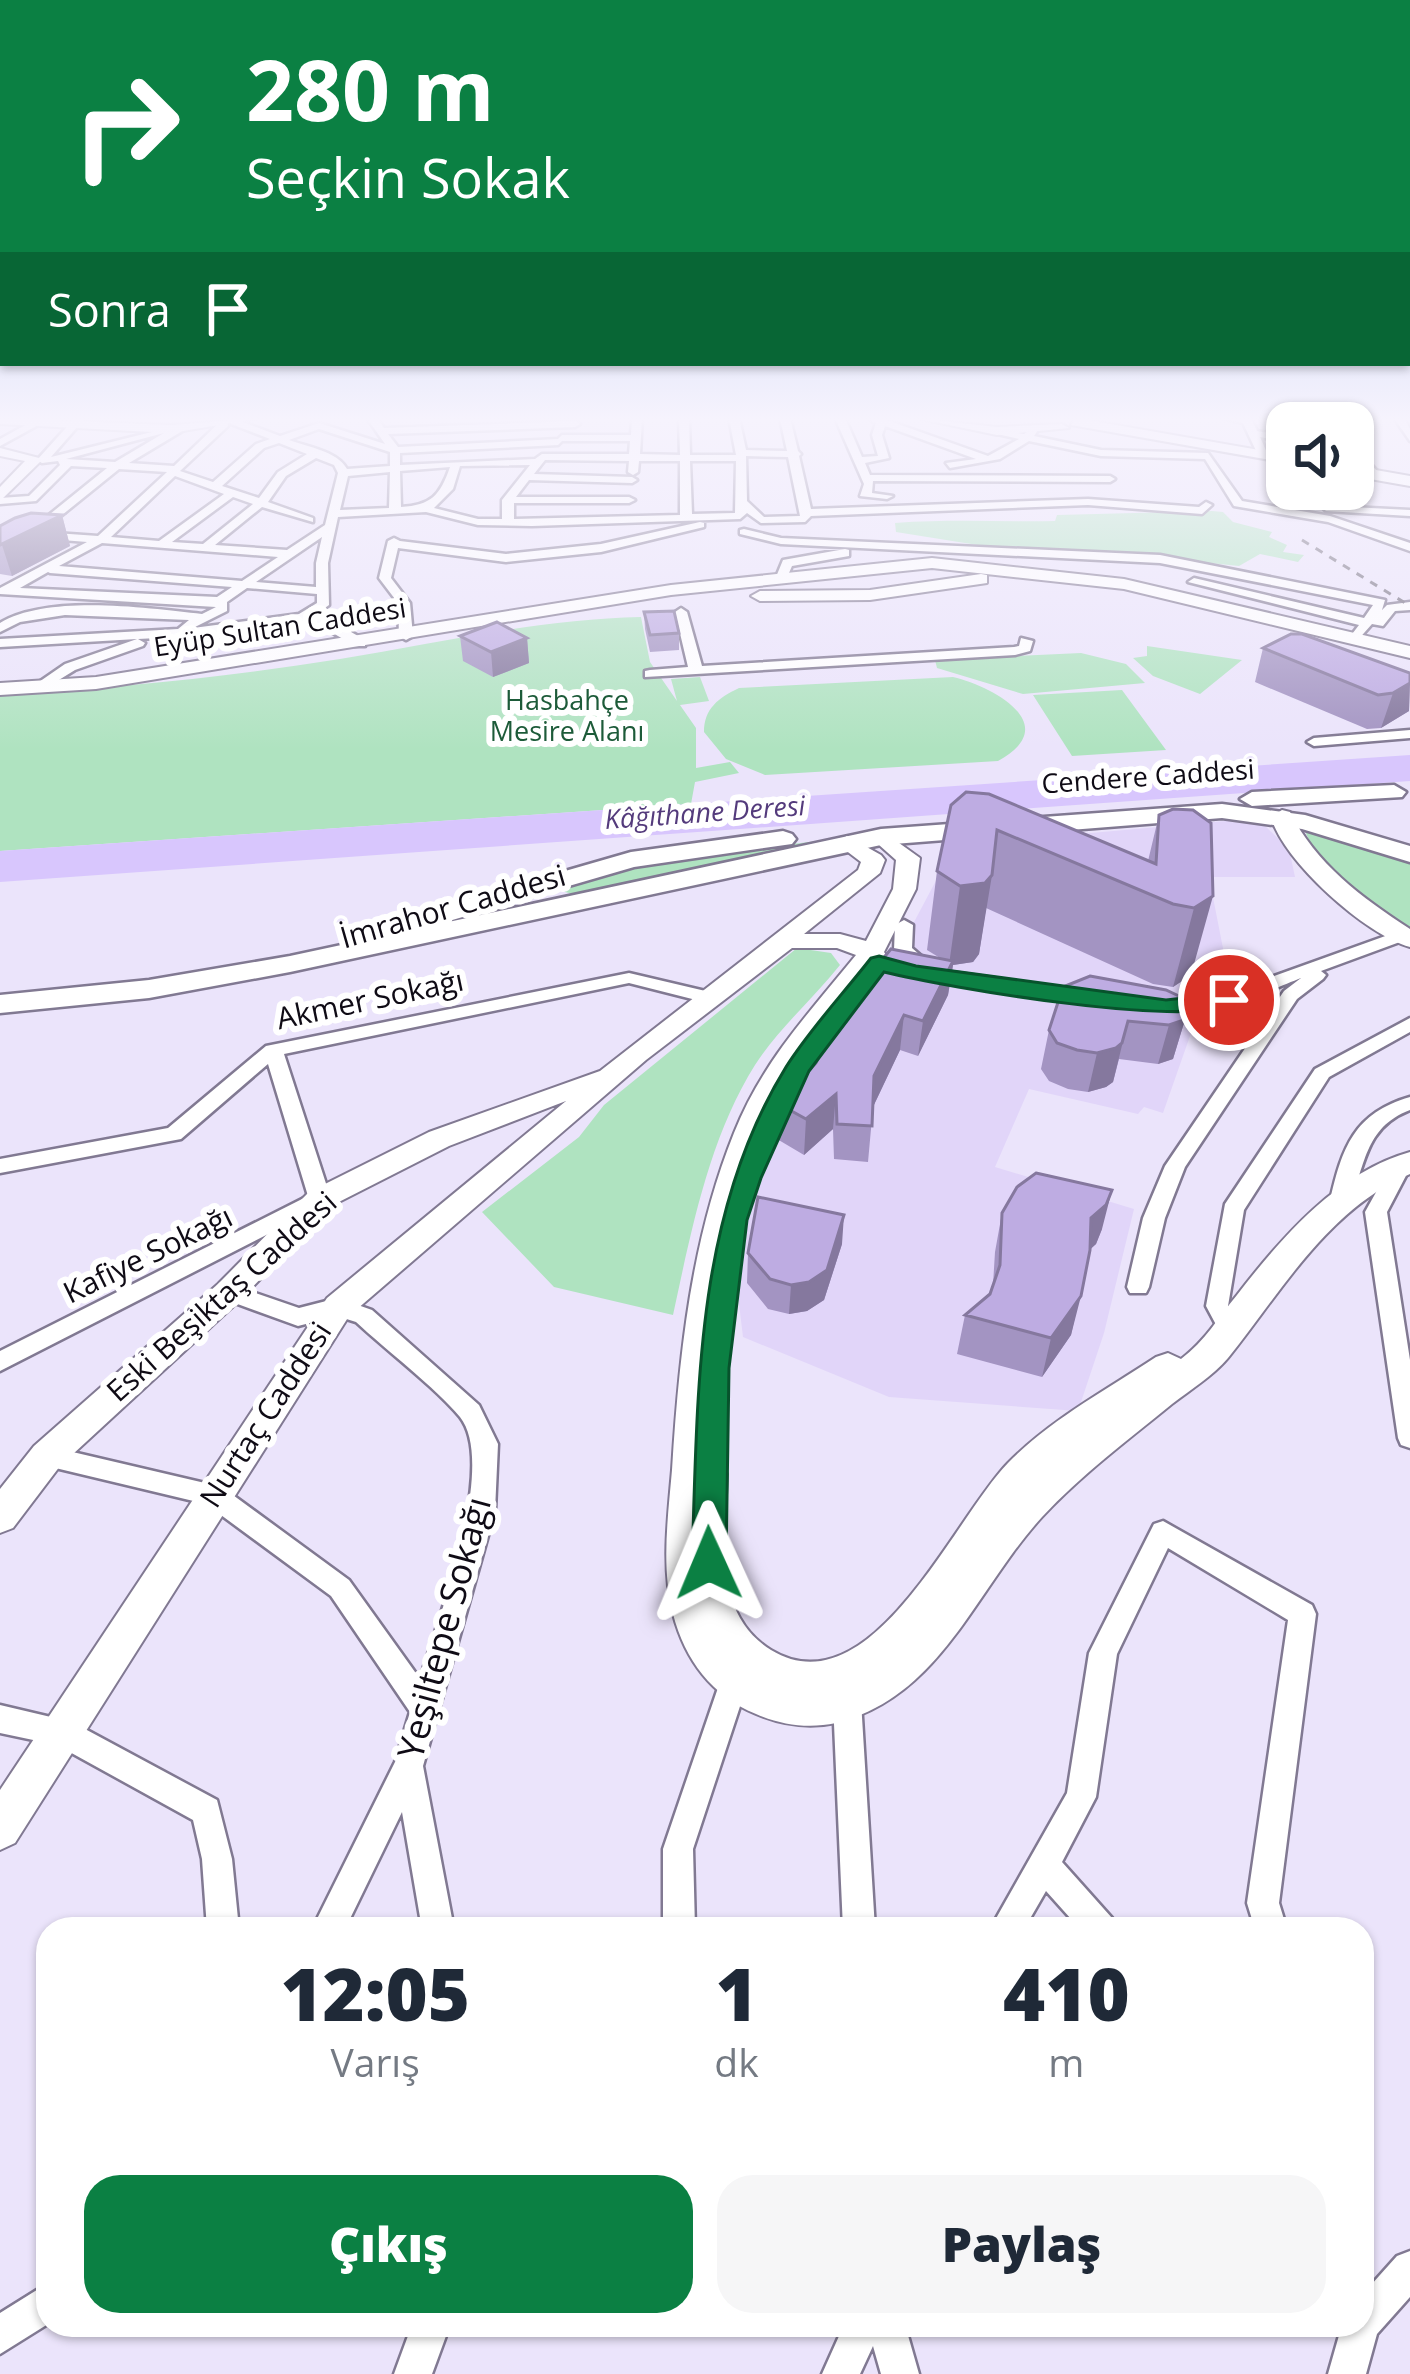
<!DOCTYPE html>
<html lang="tr">
<meta charset="utf-8">
<style>
body{margin:0;font-family:"Open Sans",sans-serif;background:#f6f6f7;color:#1f2937;height:100vh;display:flex;flex-direction:column;font-size:45px;white-space:nowrap}
*{box-sizing:border-box;margin:0}
p{font-size:39px;color:#747a83}
.icon{flex:none;width:66px;height:66px;fill:none;stroke:currentColor;stroke-width:2;stroke-linecap:round;stroke-linejoin:round}
.map{position:relative;flex:1;overflow:hidden}
.drawer{position:absolute;left:36px;top:1917px;width:1338px;height:420px;display:flex;flex-direction:column;background:#fff;border-radius:36px;box-shadow:0 3px 9px #0004}
.drawer>*{flex:none}
.guide{position:absolute;left:0px;top:0px;width:1410px;height:366px;box-shadow:0 3px 9px #0004;background:#0b8043;color:#fff;overflow:hidden}
.tools{position:absolute;left:1266px;top:402px;display:grid;gap:24px}
.tools a{display:grid;place-items:center;width:108px;height:108px;border-radius:24px;background:#fff;box-shadow:0 3px 9px #0004;font-size:60px}
.pin{position:absolute;display:grid;place-items:center;width:102px;height:102px;color:#fff;margin:-51px;border:6px solid #fff;border-radius:50%;box-shadow:0 3px 12px #0007}
.me{position:absolute;width:132px;margin:-66px;rotate:359deg;stroke-linejoin:round;filter:drop-shadow(0 0 9px #0008)}
.turn{display:flex;align-items:center;gap:42px;height:252px;padding:0 48px;font-size:54px}
.turn .icon{width:156px;height:156px;stroke-width:2.5}
.turn b{display:block;font-size:84px;line-height:102px}
.then{display:flex;align-items:center;height:114px;padding:0 48px;background:#0003;gap:24px;font-size:45px}
.eta{display:flex;justify-content:space-evenly;align-items:center;height:204px;text-align:center}
.eta b{font-size:72px;font-weight:800;line-height:84px}
.cta{display:flex;gap:24px;margin-top:auto;padding:24px 48px}
.cta a{flex:1;height:138px;border-radius:36px;background:#0b8043;color:#fff;font-size:48px;font-weight:800;line-height:138px;text-align:center}
.cta a+a{background:#f6f6f7;color:#1f2937}
.map>svg:first-child{display:block}
.built{fill:#e1d5f9}
.green{fill:#afe3c0}
.water{fill:#d8c6fd}
.lines{fill:none;stroke-linecap:round;stroke-linejoin:round}
.street-casing{stroke:#817992;stroke-width:5}
.secondary-casing{stroke:#817992;stroke-width:4}
.primary-casing{stroke:#817992;stroke-width:5}
.street{fill:#fff;fill-rule:evenodd}
.secondary{fill:#fff;fill-rule:evenodd}
.primary{fill:#fff;fill-rule:evenodd}
.rail{stroke:#716c7c;stroke-width:3;stroke-dasharray:8 8;stroke-linecap:butt}
.wall{fill:#a394c2}
.shaded-wall{fill:#85789e}
.building{fill:#beace2;stroke:#85789e;stroke-width:3}
.route{fill:#0b8043;stroke:#07532c;stroke-width:3}
.labels{text-anchor:middle;stroke-width:12;stroke-linejoin:round;paint-order:stroke}
.far-street-label{font-size:27px;fill:#0f0b15;stroke:#fff}
.far-park-label{font-size:27px;fill:#1d5b39;stroke:#fff}
.far-water-label{font-size:27px;font-style:italic;fill:#543b7c;stroke:#fff}
.street-label{font-size:30px;fill:#0f0b15;stroke:#fff}
.near-street-label{font-size:36px;fill:#0f0b15;stroke:#fff}
</style>
<div class="map">
<svg width="1410" height="2374" viewBox="0 0 1410 2374">
<rect width="100%" height="100%" fill="#ebe4fb"/>
<path class="built" d="M1236 820 1263 824 1289 849 1295 877H1209L1231 989 1197 1016 1163 1113 1144 1107 1138 1114 1029 1089 995 1167 1134 1209 1104 1333 1078 1411 889 1397 743 1337 734 1262 772 1143 828 1042 896 956 948 858 991 842Z"/>
<path class="green" d="M1212 511 1223 512 1233 522 1272 532 1269 537 1287 545 1283 552 1304 555 1298 562 1260 554 1239 566 1111 553 990 547 896 532 895 523C949 519 1004 522 1055 521L1057 515Z
M641 617 650 662 677 701 671 679 700 677 709 701 680 705 696 728V768L730 762 739 773 695 782 691 804 0 851V695C114 688 227 677 340 659 440 643 539 619 641 617Z
M1147 646 1242 660 1200 694 1153 676 1133 658 1147 656Z
M1081 653 1126 664 1145 683 1023 694 937 668 935 660Z
M953 677C994 687 1064 725 998 761L765 775 726 759 704 732C704 709 718 698 739 688Z
M1122 690 1166 750 1072 756 1033 695Z
M1305 829 1410 858V930C1384 912 1309 858 1305 829Z
M818 841 578 895 565 892 561 885C644 858 732 851 818 841Z
M797 948 831 953 840 965C813 999 778 1029 755 1065 709 1138 691 1232 673 1315L554 1287 482 1212 579 1137 604 1105Z"/>
<path class="water" d="M1410 755V781L0 882V851Z"/>
<g class="lines">
<defs>
<path id="street" d="M75 418H85L51 457 180 425 184 430 129 463 174 466 220 422H228V426L180 471 213 482 256 444 270 439 231 424V418H241L240 421 280 436 319 423 385 444 367 418H377L384 428 575 421 580 424 575 427 388 434 398 447 558 439 562 435H631L632 418H642L640 454 680 455 679 418H689L690 455H736L729 418H739L746 450 787 451 780 418H790L798 451 801 454 799 456 811 509 1088 499 1199 507 1206 502 1212 505 1202 514 1088 505 811 516 805 522 761 523 747 513 740 519 532 526 478 525 426 512 338 517 328 563 329 605 318 613 365 640V646H355L309 619 215 635 138 639 145 643 143 646 75 670 41 691 34 687 36 684 65 664 137 639 0 647V639L178 629 189 620 65 615 20 622 0 632V623C48 594 147 608 202 614L216 607 0 594V588L87 542 0 535V529L29 531 107 468 71 466 36 501 0 504V498L29 496 60 465 58 461 42 463 37 460ZM319 429 390 452V466L347 469C337 451 308 447 289 440ZM164 433 115 462 66 459ZM562 441H630L629 454H542L535 459 400 465V453L558 445ZM279 443 307 454 278 472 259 498 222 486 264 448ZM746 456 788 457 800 516 764 517 747 501ZM316 458 334 465 338 473 325 525 287 550 215 545 262 507 313 522V518L268 502 286 476ZM545 460 629 461 628 472 633 475 638 472 639 461H680V515L514 519V503H629L635 500 629 497H516L529 480 632 483 637 480 632 477 534 474ZM690 461H736L735 513 692 514ZM530 465 502 500V519H478L434 508 453 489 460 466ZM450 467C440 496 431 505 401 507L400 471ZM119 469 167 472 98 536 41 532ZM390 472 389 508 340 510 348 476ZM175 476 224 494 159 541 111 537ZM233 497 253 504 203 544 172 542ZM322 537 316 563V587L256 582ZM102 543 278 557 242 581 59 566ZM48 572 50 573 232 587 217 597 20 588ZM247 588 317 594V603L299 614 193 628 227 611V602Z
M835 418H845L862 457 878 456 872 435 876 423 867 418H881L988 456 1019 439 993 433V429L1024 434 1033 427 1038 430 1034 436 1101 450 1208 453 1242 501 1330 516 1410 543V551L1328 522 1234 506 1205 459 1101 456 1029 441 1000 459 950 468 946 463 976 459 885 426 882 435 889 458 865 463 870 475 1110 476 1115 479 1110 482 873 481 872 493 893 496 887 499 860 496 864 484Z
M1223 418H1251L1257 431 1287 436V442L1260 437 1268 455 1259 457 1243 423Z
M1299 418H1312L1320 423H1307Z
M1342 418H1352L1353 423H1343Z
M1394 418H1404L1410 429V441Z
M31 422 40 424 0 446V439Z
M1353 445 1378 472V476H1370L1353 455Z
M1330 506 1410 510V516L1326 511 1324 509Z
M700 522 704 523V527L601 552 506 562 398 548 391 578 410 603 413 636 406 640 399 636 398 603 379 578 388 541 394 538 400 541 506 554 601 544Z
M744 529 781 538 1160 555 1385 600 1382 610 1387 605 1410 602V610L1395 611 1383 626 1372 624 1356 642 1349 638 1359 625 1188 582 1194 578 1364 618 1373 605 1160 563 781 544 740 534V530Z
M845 549 849 550V556L792 566 786 580 776 577 783 560Z
M681 608 687 612 702 666 1014 647 1019 646 1021 638 1033 641 1030 651 1015 655 645 677V671L650 670 688 667 675 612Z
M1410 730V738L1314 746 1307 742 1314 738Z
M904 920 913 925 912 948 928 962 929 969 1086 991 1095 997 1086 1003 920 978 919 971 894 950 895 925Z
M1402 930 1408 931V939L1321 971 1326 975 1323 979 1297 999 1185 1167 1165 1218 1149 1287 1146 1293H1130L1127 1287 1143 1218 1165 1166 1284 991 1301 978C1265 992 1183 1030 1149 1007L1151 1003 1207 1000Z
M629 973 714 993 717 997 708 1003 629 983 284 1054 331 1199 327 1204 0 1371V1351L308 1196 268 1064 181 1139 0 1173V1159L168 1128 266 1046Z
M1410 1018V1032L1329 1077 1244 1210 1228 1306 1241 1328 1237 1334H1221L1206 1306 1225 1204 1315 1069Z
M1410 1097V1110C1363 1128 1366 1167 1348 1206H1334L1330 1201C1342 1148 1354 1113 1410 1097Z
M1401 1158 1408 1160 1410 1168 1387 1212 1410 1360V1448L1401 1445 1398 1438 1365 1212 1394 1160Z
M229 1284 299 1308 338 1298 372 1310 479 1405 498 1444 495 1511 423 1766 454 1929H422L402 1812 345 1929H312L395 1762 410 1712 331 1596 206 1504 47 1466 38 1463 35 1456 38 1449 47 1446 222 1487 349 1580 420 1679C437 1622 498 1465 460 1417 435 1387 386 1350 356 1322L337 1316 298 1326 221 1298 218 1292 221 1286Z
M1163 1521 1312 1605 1316 1614 1279 1903 1287 1929H1255L1247 1903 1288 1620 1168 1548 1117 1654 1096 1797 1062 1862 1112 1918 1117 1929H1080L1046 1891 1024 1929H990L1067 1793 1089 1653 1154 1524Z
M734 1669 744 1673 748 1682 693 1849 695 1929H663V1849L720 1682 724 1673Z
M847 1688 857 1692 861 1701 875 1929H843L833 1701 837 1692Z
M0 1705 72 1722 217 1800 232 1859 239 1929H207L202 1859 193 1820 57 1745 0 1733Z
M1410 2251V2297L1377 2334 1366 2374H1328L1342 2325H1362V2295L1397 2256Z
M48 2283V2324L0 2354V2313Z
M412 2325H450L432 2374H394Z
M844 2325H905L919 2374H881L873 2346 860 2374H822Z"/>
<path id="secondary" d="M0 418 171 425 261 418 171 433 0 424Z
M916 418 997 427 1062 424 1069 428 997 435Z
M1076 418 1287 455V463L1071 425Z
M0 448 43 459 0 501V487L25 461 0 456Z
M1353 466 1410 476V486L1353 476Z
M932 558 1124 579 1410 646V658L1124 589 932 568 671 595 96 689 0 695V683L96 677 671 585Z
M981 574 987 575V583L870 600 760 601 751 596 760 591 870 590Z
M1282 810 1290 812C1316 864 1361 897 1410 929V947C1366 935 1283 861 1271 817Z
M881 830 920 858 916 889 884 952 892 963 888 968 871 969C846 1000 817 1029 795 1063 725 1170 714 1335 708 1459L722 1463 727 1474C725 1534 711 1613 771 1650 871 1711 954 1518 1008 1463 1050 1420 1106 1390 1156 1357L1168 1353 1181 1359C1205 1341 1218 1318 1237 1295 1281 1238 1338 1172 1410 1152V1174C1328 1209 1281 1292 1228 1358 1213 1376 1190 1390 1172 1404 1128 1440 1081 1475 1042 1517 975 1590 941 1697 836 1723 808 1729 782 1725 756 1714 712 1696 685 1660 673 1614 661 1567 668 1517 672 1470 679 1356 691 1240 734 1133 762 1062 809 1013 856 955L837 948H792L646 1060 349 1316 15 1843 0 1850V1790L327 1298 566 1101 449 1146 331 1206 240 1300 60 1466 13 1528 0 1533V1489L34 1446 218 1284 309 1192 429 1132 600 1071 858 870 861 862 836 843 847 836 881 855 885 860 880 873 804 934H840L866 941 893 889 896 860 870 837Z"/>
<path id="primary" d="M1394 785 1406 792 1402 797 1252 806 1240 799 1252 792Z
M1222 804 1305 815 1410 846V862L1302 829 1222 818 881 845 290 972 149 998 0 1013V995L149 980 290 956 881 829Z
M783 831 792 834 796 839 792 844 634 867 442 923 429 915 433 909 631 852Z"/>
</defs>
<use href="#street" class="street-casing"/>
<use href="#secondary" class="secondary-casing"/>
<use href="#primary" class="primary-casing"/>
<use href="#street" class="street"/>
<use href="#secondary" class="secondary"/>
<use href="#primary" class="primary"/>
<path class="rail" d="M1302 540 1410 606"/>
</g>
<path class="wall" d="M62 515 70 546 12 576 0 574V526Z
M644 612 679 633V650L650 652 645 629Z
M460 636 527 638 529 663 493 677 463 661Z
M1263 648 1410 673 1409 711 1381 728 1367 729 1255 682Z
M951 805 1148 861 1159 815 1211 823 1191 975 1173 987 1153 984 986 908 979 954 973 962 953 965 948 995 918 1056 900 1050 873 1107 868 1162 834 1159 833 1129 804 1155 777 1139 779 1104 940 958 927 950 937 871Z
M1187 1013 1173 1059 1158 1064 1119 1059 1113 1082 1106 1087 1088 1092 1068 1089 1049 1081 1041 1069 1049 1030Z
M1002 1213 1102 1229 1096 1244 1090 1249 1071 1335 1042 1377 957 1354 965 1315 990 1294 993 1285 995 1252Z
M842 1244 824 1300 807 1311 789 1314 768 1309 747 1283 748 1253Z"/>
<path class="shaded-wall" d="M62 515 70 546 12 576 2 545Z
M527 638 529 663 493 677 491 652Z
M1410 683 1409 711 1381 728 1393 693Z
M992 875 979 954 973 962 953 965 948 995 918 1056 923 1021 949 965 960 886Z
M1213 896 1191 975 1173 987 1194 908Z
M1187 1013 1173 1059 1158 1064 1169 1025Z
M904 1015 900 1050 871 1111 874 1076Z
M1128 1021 1113 1082 1106 1087 1088 1092 1097 1053Z
M836 1094 833 1129 804 1155 806 1119Z
M1112 1190 1102 1229 1096 1244 1081 1258 1091 1218Z
M844 1215 842 1244 824 1300 807 1311 789 1314 791 1285Z
M1081 1296 1071 1335 1042 1377 1051 1338Z"/>
<path class="building" d="M31 513 62 515 0 545V526L15 518Z
M674 611 679 633 650 635 644 612Z
M497 622 527 638 491 652 460 636Z
M1291 634H1302L1410 673V683L1393 693 1378 695 1263 648Z
M966 792 989 794 1156 864 1159 815 1173 809 1193 810 1211 823 1213 896 1194 908 1173 904 997 830 992 875 985 883 960 886 937 871 951 805Z
M891 949 953 961 923 1021 904 1015 874 1076 872 1126 837 1124 836 1094 806 1119 779 1104 816 1063 841 1009Z
M1090 976 1166 990 1181 997 1187 1013 1184 1020 1169 1025 1128 1021 1122 1043 1116 1048 1097 1053 1077 1050 1057 1043 1049 1030 1063 987Z
M1036 1173 1112 1190 1106 1205 1091 1218 1090 1250 1081 1296 1051 1338 965 1315 990 1294 1000 1265 1002 1213 1017 1187Z
M758 1197 844 1215 827 1270 809 1282 791 1285 770 1279 748 1253Z"/>
<linearGradient id="sky" x2="0" y2="1"><stop stop-color="#a1bbf0"/><stop offset="0.56" stop-color="#f6f3fd"/><stop offset="1" stop-color="#f6f3fd" stop-opacity="0"/></linearGradient>
<rect width="1410" height="750" fill="url(#sky)"/>
<path class="route" d="M879 956 916 966 1166 1000 1229 993 1241 1000C1204 1033 940 986 884 972L809 1071 761 1178 747 1220 729 1368 726 1563 721 1574 709 1578 697 1574 692 1563C698 1394 694 1216 786 1067 810 1029 843 994 871 958Z"/>
<g class="labels">
<g class="far-street-label">
<text transform="translate(280 628) rotate(-9)" y="9">Eyüp Sultan Caddesi</text>
<text transform="translate(1148 777) rotate(-4)" y="9">Cendere Caddesi</text>
</g>
<g class="far-park-label">
<text x="567" y="710">Hasbahçe<tspan x="567" dy="31">Mesire Alanı</tspan></text>
</g>
<g class="far-water-label">
<text transform="translate(705 813) rotate(-4)" y="9">Kâğıthane Deresi</text>
</g>
<g class="street-label">
<text transform="translate(453 907) rotate(-16)" y="10">İmrahor Caddesi</text>
<text transform="translate(370 1000) rotate(-12)" y="10">Akmer Sokağı</text>
<text transform="translate(148 1255) rotate(-26)" y="10">Kafiye Sokağı</text>
<text transform="translate(222 1297) rotate(-42)" y="10">Eski Beşiktaş Caddesi</text>
<text transform="translate(266 1415) rotate(-57)" y="10">Nurtaç Caddesi</text>
</g>
<g class="near-street-label">
<text transform="translate(444 1628) rotate(-75)" y="13">Yeşiltepe Sokağı</text>
</g>
</g>
</svg>
<div class="tools">
<a><svg class="icon" aria-label="sound" viewBox="0 0 24 24"><path d="M4 9h4l5-4v14l-5-4H4zM17 9q2 3 0 6"/></svg></a>
</div>
<div class="pin" style="left:1229px;top:1000px;background:#d93025"><svg class="icon" aria-label="arrive" viewBox="0 0 24 24"><path d="M6 21V4h12l-3 4 3 4H6"/></svg></div>
<svg class="me" style="left:709px;top:1563px" viewBox="-20 -20 40 40"><path d="M0-17L14 15 0 8-14 15z" fill="#0b8043" stroke="#fff" stroke-width="4"/></svg>
<div class="guide">
<div class="turn"><svg class="icon" aria-label="right" viewBox="0 0 24 24"><path d="M7 20v-9h11M14 6l5 5-5 5"/></svg><div><b>280 m</b>Seçkin Sokak</div></div>
<div class="then">Sonra<svg class="icon" aria-label="arrive" viewBox="0 0 24 24"><path d="M6 21V4h12l-3 4 3 4H6"/></svg></div>
</div>
<section class="drawer">
<div class="eta">
<div><b>12:05</b><p>Varış</p></div>
<div><b>1</b><p>dk</p></div>
<div><b>410</b><p>m</p></div>
</div>
<div class="cta"><a>Çıkış</a><a>Paylaş</a></div>
</section>
</div>
